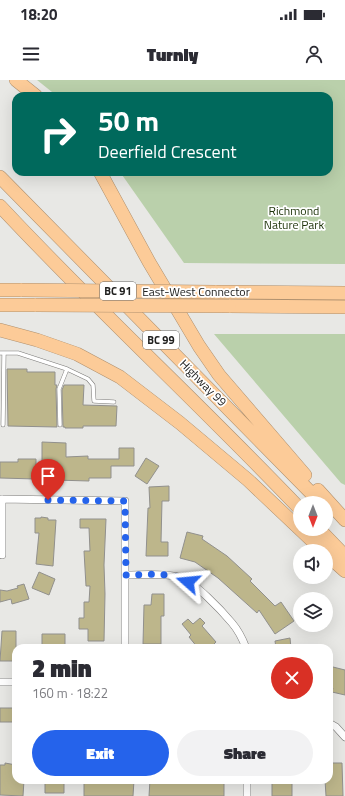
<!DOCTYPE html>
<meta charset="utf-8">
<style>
body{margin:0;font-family:"Titillium Web",sans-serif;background:#f2f2f3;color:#2b2b33;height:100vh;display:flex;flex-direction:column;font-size:15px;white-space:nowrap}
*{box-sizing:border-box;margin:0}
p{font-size:13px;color:#7c7c81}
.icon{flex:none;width:22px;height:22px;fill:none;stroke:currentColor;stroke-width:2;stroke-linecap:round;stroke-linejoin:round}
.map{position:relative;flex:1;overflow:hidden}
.sheet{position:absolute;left:12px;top:564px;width:321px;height:140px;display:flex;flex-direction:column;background:#fff;border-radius:12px;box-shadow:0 4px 16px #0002}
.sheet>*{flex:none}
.banner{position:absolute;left:12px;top:12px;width:321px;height:84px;border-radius:12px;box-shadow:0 4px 16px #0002;background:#00695c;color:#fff;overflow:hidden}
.needle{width:26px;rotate:180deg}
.tools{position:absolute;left:293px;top:416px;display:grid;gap:8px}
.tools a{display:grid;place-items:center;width:40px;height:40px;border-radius:50%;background:#fff;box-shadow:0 4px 16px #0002;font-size:20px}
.pin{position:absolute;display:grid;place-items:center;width:34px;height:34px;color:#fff;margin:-41px -17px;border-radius:50% 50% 50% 0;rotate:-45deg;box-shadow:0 0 4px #0007}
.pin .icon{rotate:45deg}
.me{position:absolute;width:44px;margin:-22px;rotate:288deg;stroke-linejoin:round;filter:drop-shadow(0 0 3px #0008)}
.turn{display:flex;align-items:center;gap:14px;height:84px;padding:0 20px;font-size:18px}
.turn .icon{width:52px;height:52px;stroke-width:2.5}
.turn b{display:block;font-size:28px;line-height:34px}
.round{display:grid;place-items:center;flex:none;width:42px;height:42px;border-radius:21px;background:#f2f2f3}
.summary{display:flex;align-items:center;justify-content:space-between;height:68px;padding:0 20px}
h1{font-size:24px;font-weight:800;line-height:30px}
.primary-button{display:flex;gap:8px;margin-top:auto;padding:8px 20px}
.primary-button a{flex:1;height:46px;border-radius:24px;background:#2563eb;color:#fff;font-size:16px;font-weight:800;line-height:46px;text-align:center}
.primary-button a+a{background:#f2f2f3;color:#2b2b33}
.status{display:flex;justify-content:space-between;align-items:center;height:28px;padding:0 20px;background:#fff;direction:ltr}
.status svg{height:11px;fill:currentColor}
header{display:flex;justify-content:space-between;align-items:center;height:52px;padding:0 20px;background:#fff;font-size:18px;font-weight:800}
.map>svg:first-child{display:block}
.green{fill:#bad0ab}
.building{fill:#bdb68b;stroke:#91908d}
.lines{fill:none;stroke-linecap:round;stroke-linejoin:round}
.lane-casing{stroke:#7b7a78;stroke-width:4.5}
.street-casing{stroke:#7b7a78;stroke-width:8}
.highway-casing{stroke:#af906e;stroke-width:14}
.lane{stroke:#fff;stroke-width:3.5}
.street{stroke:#fff;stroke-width:7}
.highway{stroke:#fccb98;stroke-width:13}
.highway-bridge-casing{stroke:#af906e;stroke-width:14;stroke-linecap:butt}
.highway-bridge{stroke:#fccb98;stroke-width:13}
.route{stroke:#2563eb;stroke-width:7;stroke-dasharray:0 12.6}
.labels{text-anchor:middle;stroke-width:3.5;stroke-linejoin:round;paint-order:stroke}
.shield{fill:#fff;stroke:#646463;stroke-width:1}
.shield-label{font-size:11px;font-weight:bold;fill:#212120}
.park-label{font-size:12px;fill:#1d3309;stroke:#fff}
.street-label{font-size:12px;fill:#212120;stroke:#fff}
</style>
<div class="status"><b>18:20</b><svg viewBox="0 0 49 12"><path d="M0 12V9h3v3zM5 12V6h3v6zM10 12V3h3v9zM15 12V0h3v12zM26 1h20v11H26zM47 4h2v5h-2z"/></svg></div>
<header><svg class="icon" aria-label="menu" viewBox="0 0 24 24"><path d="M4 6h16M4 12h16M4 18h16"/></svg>Turnly<svg class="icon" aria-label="person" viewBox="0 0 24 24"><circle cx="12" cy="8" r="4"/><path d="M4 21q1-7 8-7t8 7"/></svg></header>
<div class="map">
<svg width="345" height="716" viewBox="0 0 345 716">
<rect width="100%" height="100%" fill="#e8e8e5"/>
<path class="green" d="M37 0H345V184L184 183 120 92H329V16H57Z
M214 254H345V405L341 403Z"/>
<path class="building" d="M7 289H27V292H55V305H57L56 309 57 347 8 346Z
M64 305H84L83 325 117 326 116 346H83V348H65V347H63L62 310Z
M42 362 66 363V377L88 376V379H119V368H134V386H111V398H89V401L55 400V383H42Z
M146 378 159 386 147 404 135 396Z
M18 379H36V399L0 398V382H18Z
M169 406V421H162L161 462H168V476H146L148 428H150L149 407Z
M41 437 48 438V440H56L53 486 36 484 39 453H35V438H41Z
M80 439H106L104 485 105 514 104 561H88V549H79V538H84V522H89L90 506H86L84 471H90L89 448H80Z
M187 452 203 456 202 459 227 476 252 499 250 501 275 526 281 522 294 541 275 554 259 530 257 533 218 498 195 482 180 478Z
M39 492 55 499 49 515 32 508Z
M24 504 29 519 12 524 11 519 0 522V510L7 511 18 508 17 506Z
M152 514H164V536H161V564H143L144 525H151Z
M200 538 205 543 202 546 216 562 210 568H198L189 557 191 555 182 544 188 539 193 544Z
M2 551H16V581H0Z
M42 554H65V568H42Z
M290 558 291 568H276L275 561Z
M329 586 345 590V615L332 612 333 608 329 607Z
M0 628H13V642H0Z
M5 683 16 685V700H24L23 716 0 715V685H5Z
M329 683H342L343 716H326L325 700H329Z
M45 700H64V713H45Z
M84 700H134L133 716H84Z
M150 700 224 701V716H149Z
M272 700H292V716H272Z"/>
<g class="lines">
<defs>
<path id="lane" d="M0 273H18L67 289 88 299 93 305 94 321 114 322
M3 345 4 273
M60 345 59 309 67 289"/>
<path id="street" d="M0 419 125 421V568
M2 475V419
M126 495C143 495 162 493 179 497 194 501 222 531 232 543 238 550 243 560 246 568
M0 602H16
M329 643 336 647 345 657
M247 716V700"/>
<path id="highway" d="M16 0 36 16
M100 92 149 182 199 266 219 295 305 395
M0 97 321 423
M0 126C97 230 202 326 300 429
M0 210H22
M215 212 345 213
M0 225H36
M229 226 345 227
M0 250 37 260 77 274 120 297 180 343 248 400 323 471
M318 410 345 440
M319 449 345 476
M326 474 345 491"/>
</defs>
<use href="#lane" class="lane-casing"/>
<use href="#street" class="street-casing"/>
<use href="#highway" class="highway-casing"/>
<use href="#lane" class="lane"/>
<use href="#street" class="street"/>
<use href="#highway" class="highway"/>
<defs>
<path id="highway-bridge" d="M22 210 215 212
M36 225 229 226"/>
</defs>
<use href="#highway-bridge" class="highway-bridge-casing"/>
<use href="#highway-bridge" class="highway-bridge"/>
</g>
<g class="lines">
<path class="route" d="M48 420 125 421 126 495C146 495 170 491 188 502"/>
</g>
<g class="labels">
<g class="shield">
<rect x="100" y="202" width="36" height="18" rx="3"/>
<rect x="143" y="251" width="36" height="18" rx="3"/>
</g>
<g class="shield-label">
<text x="118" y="215">BC 91</text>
<text x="161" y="264">BC 99</text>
</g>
<g class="park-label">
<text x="294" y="135">Richmond<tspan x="294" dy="14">Nature Park</tspan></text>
</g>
<g class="street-label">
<text x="196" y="216">East-West Connector</text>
<text transform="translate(203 303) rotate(45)" y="4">Highway 99</text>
</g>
</g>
</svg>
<div class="tools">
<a><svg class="needle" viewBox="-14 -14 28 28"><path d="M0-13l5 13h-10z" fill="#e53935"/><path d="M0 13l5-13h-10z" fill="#7c7c81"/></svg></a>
<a><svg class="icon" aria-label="sound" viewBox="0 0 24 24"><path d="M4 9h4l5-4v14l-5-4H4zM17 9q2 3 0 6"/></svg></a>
<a><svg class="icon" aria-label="layers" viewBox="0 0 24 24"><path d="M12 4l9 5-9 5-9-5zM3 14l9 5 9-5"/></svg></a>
</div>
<div class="pin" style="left:48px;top:420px;background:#d93025"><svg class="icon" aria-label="arrive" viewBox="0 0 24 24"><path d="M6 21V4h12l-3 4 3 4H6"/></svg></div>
<svg class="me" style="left:188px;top:502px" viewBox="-20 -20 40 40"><path d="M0-17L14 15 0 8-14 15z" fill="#2563eb" stroke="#fff" stroke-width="4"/></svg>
<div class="banner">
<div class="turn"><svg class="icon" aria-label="right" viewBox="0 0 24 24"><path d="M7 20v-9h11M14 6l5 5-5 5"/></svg><div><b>50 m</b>Deerfield Crescent</div></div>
</div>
<section class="sheet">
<div class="summary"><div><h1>2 min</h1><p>160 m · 18:22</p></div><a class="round" style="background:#d93025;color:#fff"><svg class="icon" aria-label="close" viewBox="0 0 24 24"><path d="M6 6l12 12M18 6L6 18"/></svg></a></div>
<div class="primary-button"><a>Exit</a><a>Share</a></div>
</section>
</div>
